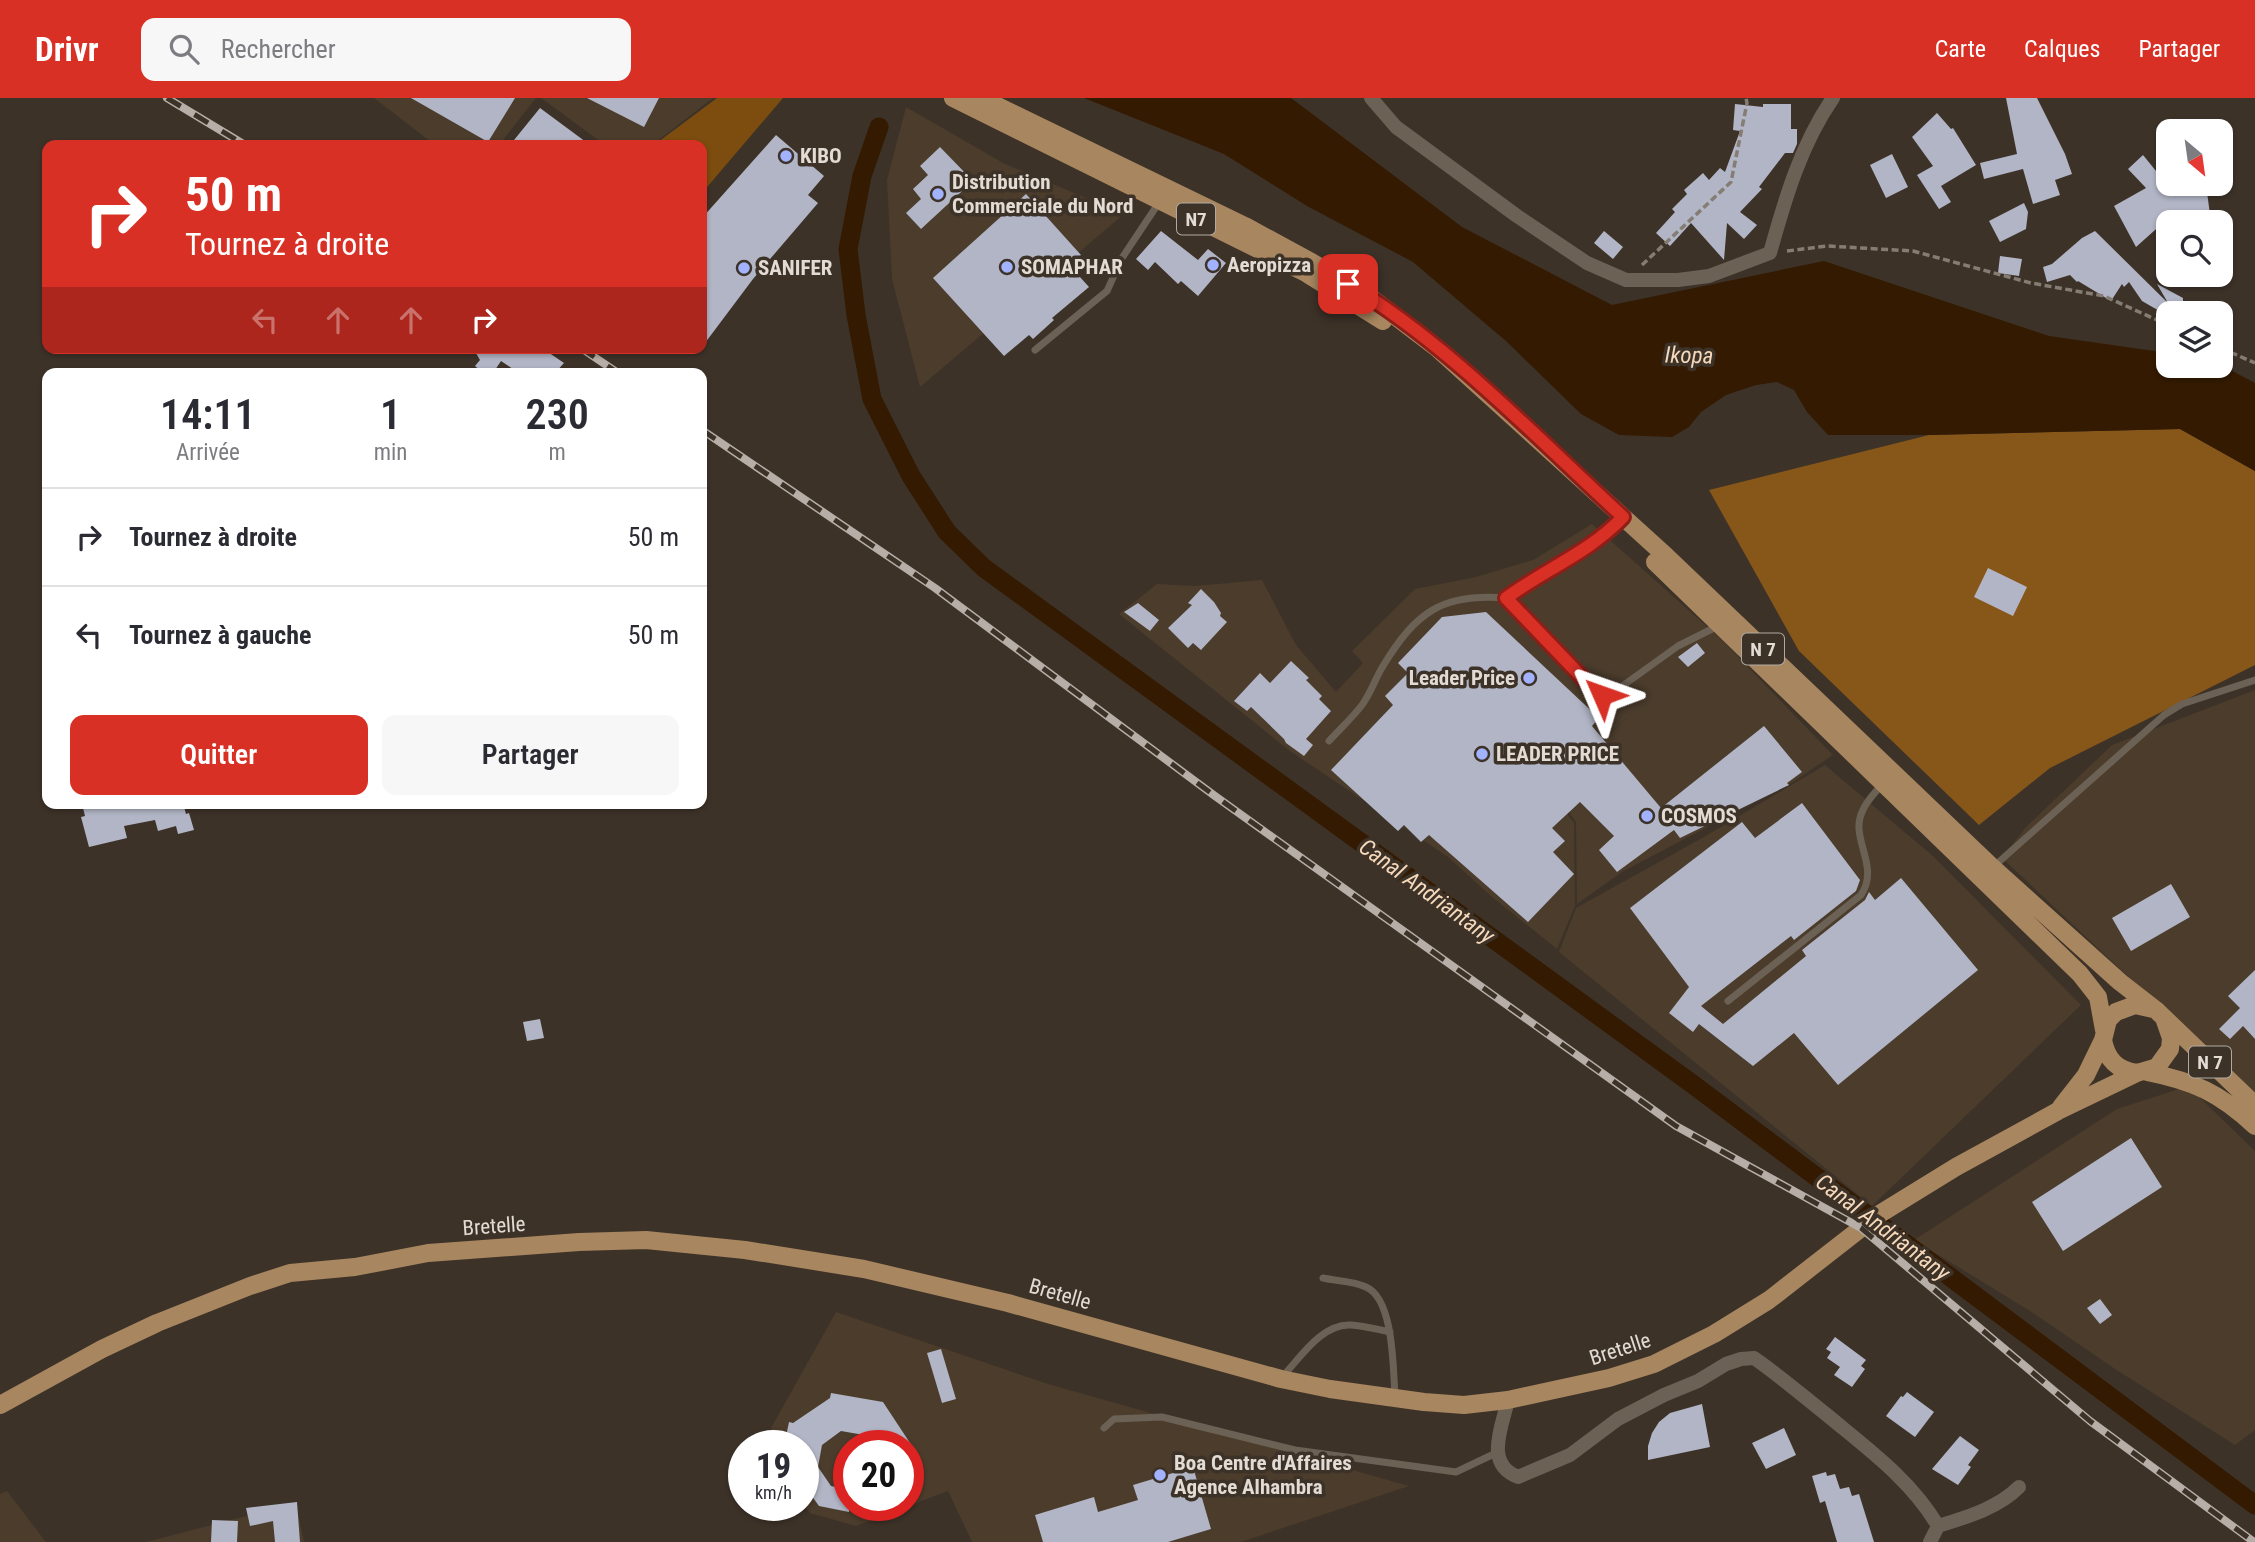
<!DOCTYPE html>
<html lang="fr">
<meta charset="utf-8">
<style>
body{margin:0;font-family:"Roboto Condensed",sans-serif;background:#f7f7f7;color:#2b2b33;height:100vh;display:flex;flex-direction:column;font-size:26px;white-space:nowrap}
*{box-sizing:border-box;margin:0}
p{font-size:23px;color:#7c7c81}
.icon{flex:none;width:38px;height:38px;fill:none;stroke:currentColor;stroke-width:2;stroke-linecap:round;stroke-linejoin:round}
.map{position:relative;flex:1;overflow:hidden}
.details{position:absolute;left:42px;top:270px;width:665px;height:441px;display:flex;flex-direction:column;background:#fff;border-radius:14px;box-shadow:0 2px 5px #0004}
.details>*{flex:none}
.banner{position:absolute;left:42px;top:42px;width:665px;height:214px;border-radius:14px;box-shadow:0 2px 5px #0004;background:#d93025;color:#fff;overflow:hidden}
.needle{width:46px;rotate:151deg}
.fabs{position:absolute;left:2156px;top:21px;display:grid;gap:14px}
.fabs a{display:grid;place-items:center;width:77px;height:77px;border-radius:14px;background:#fff;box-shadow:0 2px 5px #0004;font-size:35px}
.speed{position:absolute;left:728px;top:1332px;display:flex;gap:14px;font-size:35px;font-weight:700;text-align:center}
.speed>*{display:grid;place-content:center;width:91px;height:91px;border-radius:50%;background:#fff;box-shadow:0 2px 5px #0004;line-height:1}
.speed small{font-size:18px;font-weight:400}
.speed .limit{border:10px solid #d22;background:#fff;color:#111}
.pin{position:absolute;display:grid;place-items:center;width:60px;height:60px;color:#fff;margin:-30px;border-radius:14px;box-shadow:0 4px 10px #0006}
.me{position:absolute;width:77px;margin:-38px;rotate:313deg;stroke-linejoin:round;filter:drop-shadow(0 0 5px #0008)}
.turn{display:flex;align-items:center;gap:24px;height:147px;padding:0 28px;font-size:32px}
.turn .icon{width:91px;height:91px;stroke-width:2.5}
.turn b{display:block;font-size:49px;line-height:60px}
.lanes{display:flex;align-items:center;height:66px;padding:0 28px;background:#0003;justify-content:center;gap:35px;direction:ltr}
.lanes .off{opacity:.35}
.eta{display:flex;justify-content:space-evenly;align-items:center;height:119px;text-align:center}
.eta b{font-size:42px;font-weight:600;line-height:49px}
.primary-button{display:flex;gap:14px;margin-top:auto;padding:14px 28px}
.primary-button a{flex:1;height:80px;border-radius:14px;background:#d93025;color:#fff;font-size:28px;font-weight:600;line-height:80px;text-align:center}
.primary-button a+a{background:#f7f7f7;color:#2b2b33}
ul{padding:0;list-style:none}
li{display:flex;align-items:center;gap:21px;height:98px;padding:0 28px;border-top:2px solid #e1e1e2}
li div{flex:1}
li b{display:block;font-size:26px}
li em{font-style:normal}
header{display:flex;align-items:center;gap:42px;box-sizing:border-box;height:98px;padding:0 35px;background:#d93025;color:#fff}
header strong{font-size:33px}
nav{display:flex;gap:38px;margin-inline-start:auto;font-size:24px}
.search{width:490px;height:63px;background:#f7f7f7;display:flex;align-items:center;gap:18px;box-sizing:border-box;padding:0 24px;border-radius:14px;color:#7c7c81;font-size:26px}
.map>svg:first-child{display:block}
.built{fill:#4b3c2c;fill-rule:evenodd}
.green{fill:#7c4d0e}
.forest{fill:#875619}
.water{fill:#331a00}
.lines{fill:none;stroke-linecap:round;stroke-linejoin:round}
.canal{stroke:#331a00;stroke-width:19}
.building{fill:#b1b5c5}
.path{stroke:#857c73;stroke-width:3.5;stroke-dasharray:7 3.5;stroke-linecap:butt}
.lane{stroke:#6c6155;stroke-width:7}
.street{stroke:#6c6155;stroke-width:14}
.primary{stroke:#a88660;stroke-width:18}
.rail-casing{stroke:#b6aea7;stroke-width:8}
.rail{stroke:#3d3228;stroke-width:5;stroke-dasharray:16;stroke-linecap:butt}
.route-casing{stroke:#8d1f18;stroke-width:18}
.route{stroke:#d93025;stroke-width:12}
.poi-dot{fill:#a2b2fd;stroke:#3d3228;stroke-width:2.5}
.labels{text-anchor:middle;stroke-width:7;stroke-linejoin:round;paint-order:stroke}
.shield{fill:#3d3228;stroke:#b1a9a1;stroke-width:2}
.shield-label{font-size:19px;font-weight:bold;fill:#e3dcd5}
.poi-label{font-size:21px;font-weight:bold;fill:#e3dcd5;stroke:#3d3228;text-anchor:start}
.street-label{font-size:21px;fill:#e3dcd5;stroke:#3d3228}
.water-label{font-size:23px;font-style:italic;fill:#f6d8bb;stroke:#3d3228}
</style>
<header>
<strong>Drivr</strong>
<div class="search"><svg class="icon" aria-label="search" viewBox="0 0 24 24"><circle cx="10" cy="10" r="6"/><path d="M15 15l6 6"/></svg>Rechercher</div>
<nav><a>Carte</a><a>Calques</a><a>Partager</a></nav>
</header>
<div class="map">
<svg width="2255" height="1444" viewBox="0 0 2255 1444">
<rect width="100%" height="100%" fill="#3d3228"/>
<path class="built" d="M374 0H536L499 47H435Z
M541 0H713L652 47H605Z
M906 9 1005 66 1124 116 920 289 892 181 887 82Z
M1592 426 1721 541 1833 657 1793 684 1622 774 1577 806 1576 724 1550 688 1632 616 1547 688 1574 725 1575 808 1557 851 1492 799 1448 759 1290 653 1119 516 1157 486 1195 488 1262 482 1296 547 1336 594 1363 565 1352 553 1415 491 1476 479 1533 462Z
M2255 592V998L2002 760 2026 729 2112 647Z
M1825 667 1933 758 2081 907 1872 1108 1559 854 1576 810 1702 740Z
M2188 988 2255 1053V1332L2235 1347 2115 1271 2030 1213 1914 1142 2117 1011Z
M836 1214 1048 1286 1409 1388 1241 1444H972L948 1393 856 1428 810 1415 803 1406V1348L772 1347 771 1330ZM849 1348H908V1407H849Z
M7 1393 46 1444H0V1396Z
M296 1405 304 1444H146Z"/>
<path class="green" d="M717 0H783L702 95V47H654Z"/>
<path class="forest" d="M2180 331 2255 373V567L2050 670 1979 727 1799 553 1709 392 1929 337Z"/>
<path class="water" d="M1084 0H1291L1462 129 1612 207 1824 163 2049 238 2168 255V268L2221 267 2255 285V373L2180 331 1929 337H1828L1807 314 1794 292 1777 284 1756 287 1726 297 1701 314 1689 329 1672 339 1619 337 1581 316 1506 243 1413 164 1307 108 1224 56Z"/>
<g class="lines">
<path class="canal" d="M879 29 862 78 848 151 856 217 872 301 911 378 947 434 984 470 1691 985 2255 1407"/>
</g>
<path class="building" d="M411 0H515L488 44Z
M587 0H659L644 29Z
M2006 0H2037L2065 56 2072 76 2055 82 2060 97 2033 106 2023 71 1984 81 1980 65 2017 56Z
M1735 6 1763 9V6H1791V31H1797V46L1793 55H1785L1759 89 1762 91 1740 114 1757 127 1744 141 1727 125 1724 162 1691 125 1670 148 1656 135 1675 114 1672 111 1687 96 1684 92 1703 75 1709 82 1720 70 1725 74 1740 33 1733 32Z
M540 10 590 47H510Z
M1937 15 1951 31 1953 30 1976 67 1941 88 1951 104 1939 111 1917 77 1933 68 1912 39Z
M776 37 824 78 808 97 818 105 753 181 702 249V120Z
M940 49 973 83 921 131 906 115 921 101 913 91 928 77 920 68Z
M1892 56 1908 89 1886 100 1870 67Z
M2143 57 2156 73 2168 68V86H2179L2184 98 2207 94 2211 124H2164L2136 149 2114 108 2146 90 2128 71Z
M1026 96 1081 157 1070 168 1089 189 1052 220 1054 222 1033 241 1029 237 1004 258 933 180Z
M2024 105 2028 114 2026 131 2000 144 1989 123Z
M1161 133 1198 162 1208 151 1226 165 1198 198 1181 183 1178 186 1155 164 1148 172 1136 161Z
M1604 133 1623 149 1613 161 1594 145Z
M2095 133 2168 205 2157 186 2183 200V206L2178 215H2168V218L2142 203 2129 184 2124 189 2122 186 2111 203 2078 183 2077 184 2070 177 2047 184 2043 169 2052 166 2082 140Z
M2000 158 2022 161 2019 178 1998 175Z
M473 250H542L564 265 555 275H519L501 263 493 275H483L475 268 480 262Z
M1988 470 2027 489 2013 518 1974 499Z
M1201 491 1214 504 1221 515 1220 518 1227 524 1201 552 1193 545 1188 550 1168 530 1192 507 1188 505Z
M1138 505 1159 522 1150 533 1124 514Z
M1486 514 1599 620 1592 628 1661 710 1764 628 1802 674 1787 685 1789 687 1680 740 1674 732 1617 774 1599 752 1614 738 1580 704 1552 730 1565 743 1553 754 1574 776 1528 824 1429 737 1421 744 1404 727 1398 733 1331 672 1393 607 1385 598 1408 575 1398 565 1442 519Z
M1697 545 1705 555 1688 569 1678 559Z
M1291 563 1309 580 1306 582 1322 598 1319 601 1331 613 1306 641 1313 647 1304 658 1286 645 1284 641 1251 609 1247 613 1234 603 1260 575 1270 585Z
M85 705H183L186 716 189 715 194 732 178 736 176 728 158 733 155 722 124 728 127 740 89 749 81 719 85 718 83 710 86 709Z
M1802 705 1860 782 1856 793 1794 842 1791 838 1701 908 1723 926 1806 858 1802 852 1865 802 1869 794 1875 802 1901 780 1978 872 1838 987 1794 935 1753 968 1699 926 1693 934 1669 915 1689 889 1630 810 1742 724 1755 740Z
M2171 786 2190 819 2131 853 2112 820Z
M2255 872V941L2243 928 2230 941 2219 931 2240 910 2228 898Z
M540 921 544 940 527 943 523 924Z
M2131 1040 2162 1089 2063 1153 2032 1104Z
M2100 1201 2112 1217 2100 1226 2087 1210Z
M1835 1239 1866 1262 1861 1268 1865 1271 1852 1289 1834 1277 1840 1269 1827 1260 1831 1254 1826 1251Z
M941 1251 956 1301 942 1305 927 1255Z
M1907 1294 1934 1314 1915 1339 1886 1318 1901 1298 1903 1299Z
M831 1295 883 1304 912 1348H872L864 1337 841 1333 822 1347 818 1369 831 1388 849 1392V1414L819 1408 803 1386V1348H784L789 1324 793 1325 830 1300Z
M1702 1306 1710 1349 1648 1362V1348L1652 1335 1659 1324 1670 1315Z
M1784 1330 1796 1357 1766 1371 1752 1345Z
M1960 1338 1979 1352 1968 1367 1971 1369 1958 1387 1932 1371Z
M1193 1369 1211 1431 1168 1444H1043L1035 1417 1094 1399 1098 1414 1138 1402 1133 1387Z
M1826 1374 1827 1378 1835 1376 1840 1391 1849 1389 1852 1398 1859 1396 1874 1444H1837L1825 1403 1820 1405 1812 1378Z
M297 1404 300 1444H275L273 1423 250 1428 246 1410Z
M212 1422 238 1423 237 1444H211Z"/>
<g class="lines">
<path class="path" d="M1787 153 1827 148 1913 153 2031 185 2104 198 2168 227
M1642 167 1731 84 1747 5 1746 0
M2221 250 2255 265"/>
<path class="lane" d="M1035 252 1107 193 1122 160 1160 103
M1623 420C1590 454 1544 472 1506 500L1596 595 1602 597 1614 594 1678 548 1718 528
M1329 643C1340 631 1353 619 1362 607 1371 595 1375 581 1383 568 1416 514 1442 495 1506 500
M1992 770 2164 617 2182 606 2255 582
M1728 903 1861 797C1881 767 1848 740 1863 712 1867 702 1876 694 1883 685
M1323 1180C1336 1183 1354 1183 1366 1189 1394 1201 1393 1271 1395 1298
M1282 1279C1300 1260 1322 1225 1351 1227 1364 1228 1377 1231 1390 1234
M1104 1330 1114 1321 1162 1319 1295 1352 1456 1374 1496 1355"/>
<path class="street" d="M1371 0 1396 29 1517 118 1587 165 1626 182H1678L1709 178 1770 155C1785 101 1801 46 1833 0
M1508 1302C1502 1329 1484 1366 1518 1379L1570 1357 1618 1321 1664 1297 1698 1283 1726 1266 1741 1261 1754 1260C1780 1278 1803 1298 1827 1317 1868 1351 1911 1382 1938 1428
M1930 1444 1938 1428C1967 1419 1998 1410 2019 1389"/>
<path class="primary" d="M953 0 1306 175 1383 223
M981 0 1245 128 1313 165 1366 196 1437 250 1666 458 1993 770 2120 884 2156 912 2255 1007
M1655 464 2080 876 2098 899 2104 932
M2103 942C2107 962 2117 972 2137 975
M2147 974C2193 983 2220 995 2255 1028
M2061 1009 2086 977 2103 942 2108 922 2116 914 2135 907 2153 911
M0 1307 102 1251 157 1225 250 1188 290 1175 355 1169 428 1155 579 1144 646 1142 745 1152 864 1171 1008 1205 1281 1281 1330 1291 1424 1304 1464 1307 1508 1302 1609 1280 1654 1266 1714 1236 1769 1202 1878 1117 1956 1069 2058 1013 2137 975 2157 969 2170 951 2171 940 2164 920"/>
<defs>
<path id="rail" d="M167 0 245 47
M581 250 618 275
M702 332 935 490 1215 698 1676 1028 1861 1130 2090 1323 2254 1444"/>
</defs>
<use href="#rail" class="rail-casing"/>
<use href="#rail" class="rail"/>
</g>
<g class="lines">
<defs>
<path id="route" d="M1348 186C1447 245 1538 341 1623 419 1590 454 1544 472 1506 500L1597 595 1602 597"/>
</defs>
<use href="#route" class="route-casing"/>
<use href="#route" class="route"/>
</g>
<g class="poi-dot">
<circle cx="786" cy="58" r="7"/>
<circle cx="938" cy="96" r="7"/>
<circle cx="1213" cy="167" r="7"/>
<circle cx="1007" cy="169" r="7"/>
<circle cx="744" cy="170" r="7"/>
<circle cx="1529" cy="580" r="7"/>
<circle cx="1482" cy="656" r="7"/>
<circle cx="1647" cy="718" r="7"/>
<circle cx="1160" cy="1377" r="7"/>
</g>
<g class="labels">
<g class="shield">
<rect x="1177" y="105.5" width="38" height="31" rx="5"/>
<rect x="1742" y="535.5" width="42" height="31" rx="5"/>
<rect x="2189" y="948.5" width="42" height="31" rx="5"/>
</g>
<g class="shield-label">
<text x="1196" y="128">N7</text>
<text x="1763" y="558">N 7</text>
<text x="2210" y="971">N 7</text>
</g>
<g class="poi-label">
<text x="800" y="65">KIBO</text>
<text x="952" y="91">Distribution<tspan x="952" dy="24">Commerciale du Nord</tspan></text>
<text x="1227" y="174">Aeropizza</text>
<text x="1021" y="176">SOMAPHAR</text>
<text x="758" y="177">SANIFER</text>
<text x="1515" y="587" text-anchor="end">Leader Price</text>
<text x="1496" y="663">LEADER PRICE</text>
<text x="1661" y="725">COSMOS</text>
<text x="1174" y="1372">Boa Centre d'Affaires<tspan x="1174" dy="24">Agence Alhambra</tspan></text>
</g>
<g class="street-label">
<text transform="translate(494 1128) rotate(-4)" y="7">Bretelle</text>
<text transform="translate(1060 1196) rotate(16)" y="7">Bretelle</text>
<text transform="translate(1620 1251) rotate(-18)" y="7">Bretelle</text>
</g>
<g class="water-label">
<text transform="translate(1689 257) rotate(1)" y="8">Ikopa</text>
<text transform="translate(1427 793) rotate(36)" y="8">Canal Andriantany</text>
<text transform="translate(1883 1129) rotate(37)" y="8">Canal Andriantany</text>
</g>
</g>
</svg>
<div class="fabs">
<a><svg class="needle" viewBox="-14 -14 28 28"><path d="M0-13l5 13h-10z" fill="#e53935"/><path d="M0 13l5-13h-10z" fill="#7c7c81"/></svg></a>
<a><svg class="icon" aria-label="search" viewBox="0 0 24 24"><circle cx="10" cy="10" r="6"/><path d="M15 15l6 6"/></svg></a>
<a><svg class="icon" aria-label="layers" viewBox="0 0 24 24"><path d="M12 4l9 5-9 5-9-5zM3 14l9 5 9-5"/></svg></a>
</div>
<div class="speed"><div>19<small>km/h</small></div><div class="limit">20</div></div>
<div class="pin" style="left:1348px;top:186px;background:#d93025"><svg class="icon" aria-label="arrive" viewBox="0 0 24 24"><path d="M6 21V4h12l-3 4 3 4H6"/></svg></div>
<svg class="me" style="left:1602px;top:597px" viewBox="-20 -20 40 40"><path d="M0-17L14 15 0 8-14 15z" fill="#d93025" stroke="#fff" stroke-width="4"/></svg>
<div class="banner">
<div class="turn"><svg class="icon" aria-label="right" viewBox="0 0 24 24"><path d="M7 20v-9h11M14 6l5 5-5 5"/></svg><div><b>50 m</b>Tournez à droite</div></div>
<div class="lanes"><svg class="icon off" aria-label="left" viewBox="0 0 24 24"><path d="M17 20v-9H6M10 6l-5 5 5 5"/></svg><svg class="icon off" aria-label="ahead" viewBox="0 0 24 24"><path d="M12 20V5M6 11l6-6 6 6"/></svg><svg class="icon off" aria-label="ahead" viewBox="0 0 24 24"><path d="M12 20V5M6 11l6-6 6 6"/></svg><svg class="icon" aria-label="right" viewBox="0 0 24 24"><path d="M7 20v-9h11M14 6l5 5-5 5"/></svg></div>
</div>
<section class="details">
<div class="eta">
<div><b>14:11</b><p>Arrivée</p></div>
<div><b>1</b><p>min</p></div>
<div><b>230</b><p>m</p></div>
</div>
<ul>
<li><svg class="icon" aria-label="right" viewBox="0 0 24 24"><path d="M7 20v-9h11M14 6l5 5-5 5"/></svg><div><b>Tournez à droite</b></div><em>50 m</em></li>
<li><svg class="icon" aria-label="left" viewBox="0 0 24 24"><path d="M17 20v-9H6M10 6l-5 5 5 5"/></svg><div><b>Tournez à gauche</b></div><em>50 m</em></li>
</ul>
<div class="primary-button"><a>Quitter</a><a>Partager</a></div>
</section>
</div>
